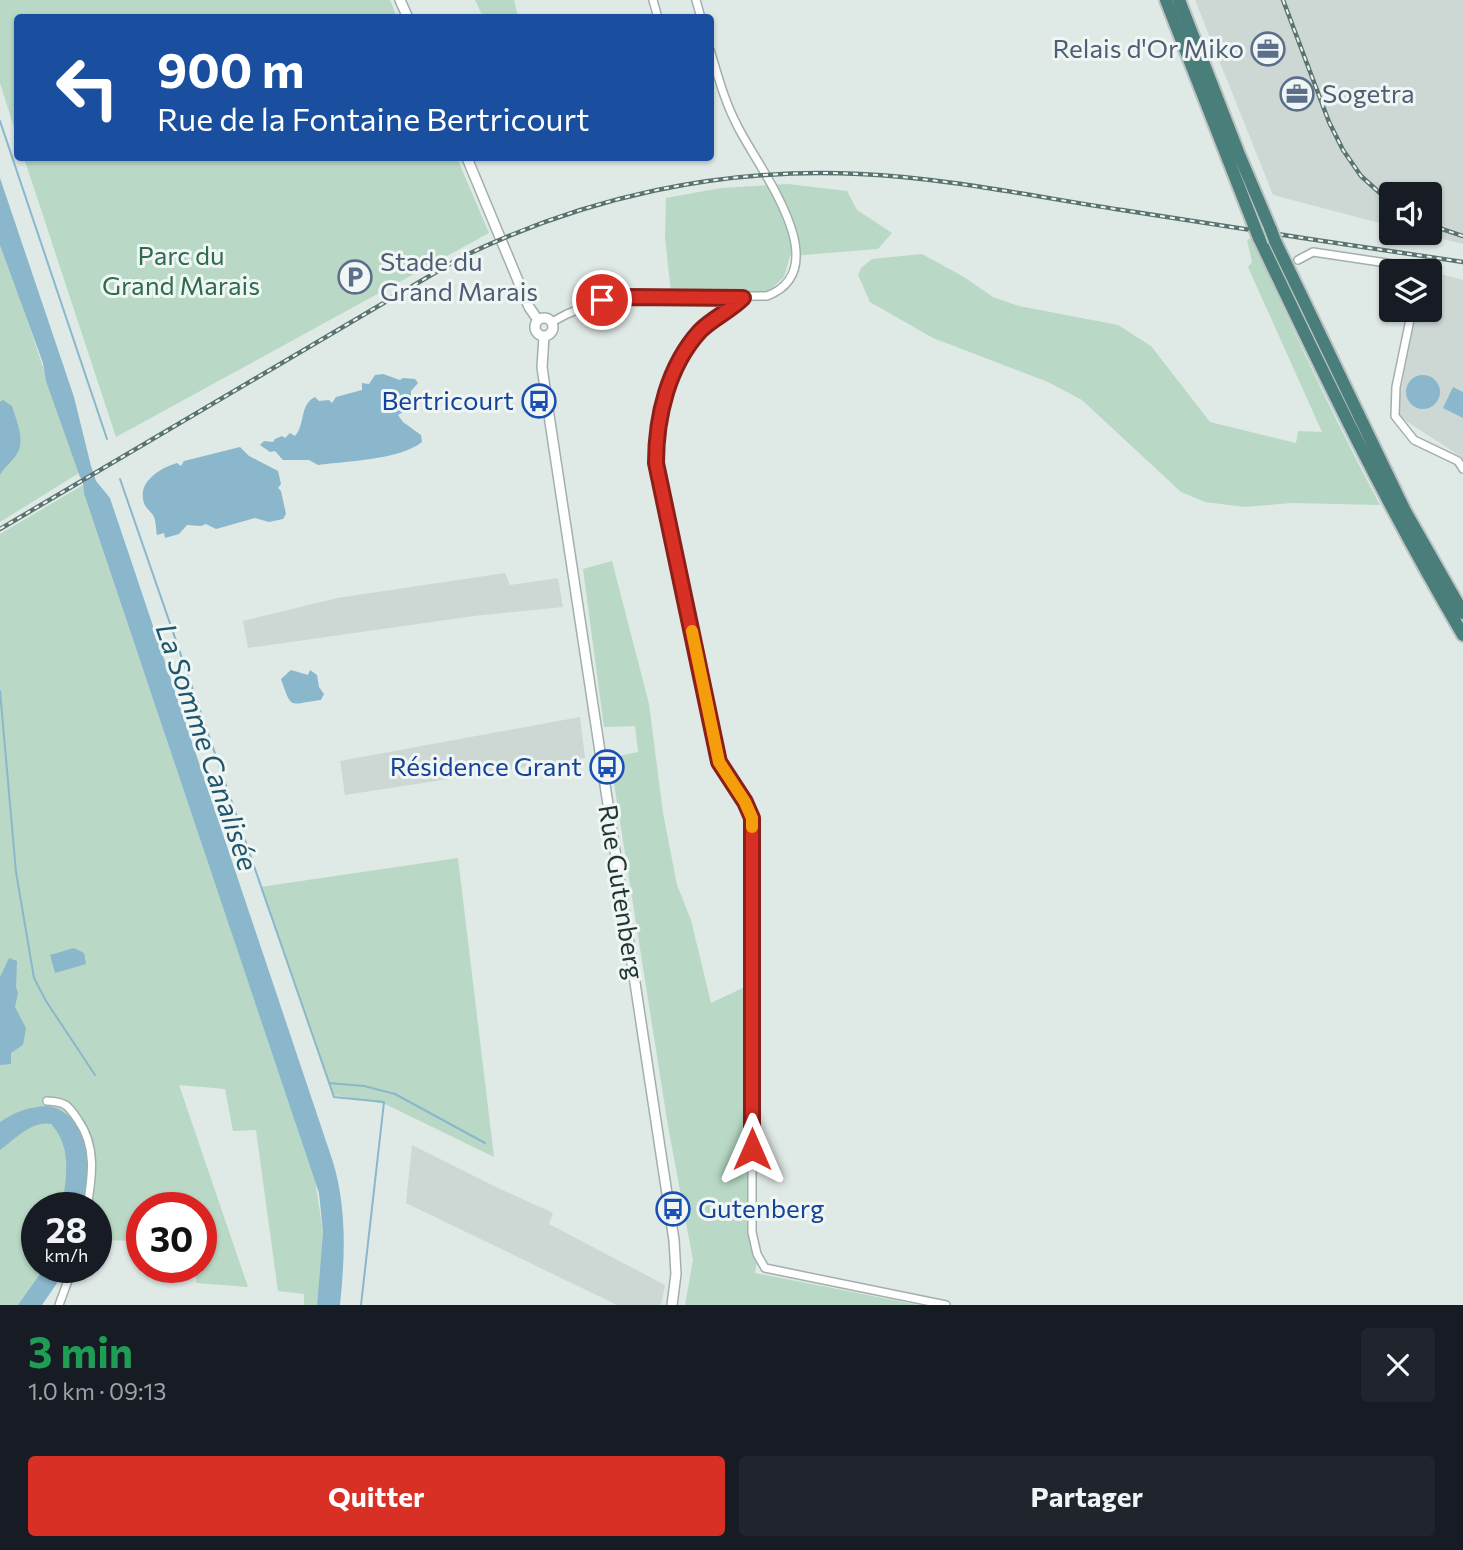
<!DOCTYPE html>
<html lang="fr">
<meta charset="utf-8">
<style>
body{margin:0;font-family:Commissioner,sans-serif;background:#20242c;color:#f1f3f6;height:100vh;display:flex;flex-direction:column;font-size:26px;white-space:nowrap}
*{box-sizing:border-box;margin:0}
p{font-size:23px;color:#9ea1a6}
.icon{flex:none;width:38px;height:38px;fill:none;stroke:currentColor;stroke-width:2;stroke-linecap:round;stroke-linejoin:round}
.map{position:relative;height:1305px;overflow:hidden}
.drawer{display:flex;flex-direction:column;background:#171b24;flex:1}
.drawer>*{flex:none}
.guide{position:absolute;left:14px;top:14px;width:700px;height:147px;border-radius:7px;box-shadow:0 2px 5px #0004;background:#1a4fa0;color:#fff;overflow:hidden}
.buttons{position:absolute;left:1379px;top:182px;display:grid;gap:14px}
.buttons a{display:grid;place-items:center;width:63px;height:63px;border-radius:7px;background:#171b24;box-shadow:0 2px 5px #0004;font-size:35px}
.speed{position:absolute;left:21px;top:1192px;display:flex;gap:14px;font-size:35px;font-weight:700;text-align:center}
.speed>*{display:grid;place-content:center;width:91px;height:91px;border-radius:50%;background:#171b24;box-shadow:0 2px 5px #0004;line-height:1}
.speed small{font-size:18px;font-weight:400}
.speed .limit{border:10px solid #d22;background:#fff;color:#111}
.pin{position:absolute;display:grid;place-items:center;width:60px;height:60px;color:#fff;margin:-30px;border:4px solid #fff;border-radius:50%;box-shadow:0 2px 7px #0007}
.me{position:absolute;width:77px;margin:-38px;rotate:0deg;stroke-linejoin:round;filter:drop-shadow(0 0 5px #0008)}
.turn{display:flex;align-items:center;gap:24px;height:147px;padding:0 28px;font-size:32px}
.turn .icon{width:91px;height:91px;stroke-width:2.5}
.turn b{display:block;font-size:49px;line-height:60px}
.round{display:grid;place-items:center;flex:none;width:74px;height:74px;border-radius:7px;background:#20242c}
.headline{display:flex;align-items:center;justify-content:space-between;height:119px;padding:0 28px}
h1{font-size:42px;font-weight:700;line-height:52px;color:#1e9e55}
.action{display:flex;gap:14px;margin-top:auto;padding:14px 28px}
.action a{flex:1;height:80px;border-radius:7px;background:#d93025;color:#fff;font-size:28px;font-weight:700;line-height:80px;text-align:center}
.action a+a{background:#20242c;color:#f1f3f6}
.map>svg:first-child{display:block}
.built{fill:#cdd8d5}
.green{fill:#b9d9c6}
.water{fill:#8ab7cb}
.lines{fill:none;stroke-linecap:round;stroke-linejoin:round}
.stream{stroke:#8ab7cb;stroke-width:2}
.minor-casing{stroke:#a2b0ad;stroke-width:10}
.tertiary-casing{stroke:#a2b0ad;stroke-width:12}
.trunk-casing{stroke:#bcc3c2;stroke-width:16}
.minor{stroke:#fff;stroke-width:7}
.tertiary{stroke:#fff;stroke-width:9}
.trunk{stroke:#4a7e7a;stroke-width:12}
.rail-casing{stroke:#5b7370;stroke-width:4.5}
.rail{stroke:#eff6f3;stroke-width:2;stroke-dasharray:5;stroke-linecap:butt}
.trunk-bridge-casing{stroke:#bcc3c2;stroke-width:16;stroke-linecap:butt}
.trunk-bridge{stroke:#4a7e7a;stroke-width:12}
.route-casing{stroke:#8d1f18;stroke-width:18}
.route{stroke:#d93025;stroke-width:12}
.slow{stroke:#f59e0b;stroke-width:12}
.labels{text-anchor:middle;stroke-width:6;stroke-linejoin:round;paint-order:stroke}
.service-label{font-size:26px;fill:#4e5e75;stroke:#eff6f3;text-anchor:start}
.park-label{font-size:26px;fill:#2e6b4f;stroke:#eff6f3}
.transit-label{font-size:26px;fill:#164399;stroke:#eff6f3;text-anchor:end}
.street-label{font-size:26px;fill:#213735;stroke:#eff6f3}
.water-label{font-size:28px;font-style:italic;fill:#20556e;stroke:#eff6f3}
</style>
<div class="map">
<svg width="1463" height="1305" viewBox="0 0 1463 1305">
<rect width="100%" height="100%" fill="#dfe9e6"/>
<path class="built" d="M1195 0H1463V244L1419 233H1430V194H1391V226L1273 195Z
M1430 271 1463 280V458L1397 415 1415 310H1430Z
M505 573 510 585 558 578 563 607 474 616 248 648 243 621 337 598Z
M580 717 585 758 345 795 340 761Z
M412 1145 498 1188 553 1213 549 1224 665 1285 661 1305H617L406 1203Z"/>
<path class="green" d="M0 0H390L397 17 18 18 17 137 0 83Z
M475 0H514L518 17H483Z
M24 158H457L489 233 116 437Z
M788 184 847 191 857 210 892 233 878 249 790 256 784 277 768 292 749 295 671 293 665 237 666 198 721 188Z
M1253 237C1291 329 1334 417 1380 505L1292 503 1245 507 1205 502 1181 492 1082 400 1048 382 933 338 870 302 858 275 861 268 872 259 922 254 964 277 993 297 1019 306 1118 325 1151 346 1210 422 1296 443 1298 431 1322 432 1248 267 1252 262 1247 240Z
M0 240 79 473 0 522Z
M83 485 84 495 315 1180 323 1232 317 1305H304V1294L278 1291 256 1130 233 1131 225 1089 179 1085 248 1287 196 1283 197 1267H201V1208H142V1241L96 1240V1208L79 1207 84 1165 54 1111 0 1132V534Z
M612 561 649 704 663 813 677 885 691 920 711 1003 749 985 750 1228 757 1260 755 1273 918 1305H685L693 1260 668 1126 610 758 638 752 635 726 604 727 583 569Z
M458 858 494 1157 385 1104 334 1095 260 887Z
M42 1117 65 1136 74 1207 37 1208V1267H65L41 1305H0V1147Z"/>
<path class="water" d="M0 178 74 397 91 466 96 481 110 498 333 1162C347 1209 345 1256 340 1305H317L323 1232 319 1193 84 494 83 483 85 481 80 477 46 381 43 363 0 245Z
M383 374 400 380 403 378 415 379 418 383 411 391V399L405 401 408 409 398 415 403 422 421 435 422 442C399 460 347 461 318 465L309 460H283L275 451 270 452 260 445 264 441 273 442 275 439 282 436 285 438 290 433 295 436C306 423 299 405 315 397L319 401 329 400 332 403 336 397 362 390V383L369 384 375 375Z
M1406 392a17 17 0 1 1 34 0a17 17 0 1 1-34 0Z
M1453 387 1463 392V418L1443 408Z
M3 400 12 406C16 420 25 438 18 452 14 460 5 466 0 475V402Z
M240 447 249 456 278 471 281 484 278 488 281 491 286 514 283 519 269 522 255 518 216 529 206 524 201 526 187 525 179 534 165 538 164 533 157 535C156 530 156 522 154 517 152 512 146 509 144 503 137 482 160 468 177 463L181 466 184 461Z
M291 670 308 675 310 670 317 675 319 687 324 694 321 700C289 704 292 711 281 679Z
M74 948 84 953 86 964 55 973 50 955Z
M9 958 17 961 16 987 18 993 15 1007 26 1028 23 1045 11 1053V1064L0 1065V977Z
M48 1106C80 1111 93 1151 89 1181 88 1190 84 1199 83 1207H62C66 1178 73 1148 51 1124 32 1120 14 1140 0 1150V1122C17 1111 28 1107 48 1106Z
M45 1267H68L42 1305H18Z"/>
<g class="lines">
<path class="stream" d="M0 121 107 439
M120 479 334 1097 384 1102 361 1305
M0 691 16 872 34 978 46 1001 95 1075
M329 1083 364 1086 395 1094 485 1143"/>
<defs>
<path id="minor" d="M653 0 658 18
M696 0 701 18
M1298 260 1313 252 1407 266 1412 271
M743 298C730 311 713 318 700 331 668 366 656 417 656 463L719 762 745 802 752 818V1232L757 1254 765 1268 946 1305
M1412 310 1396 387 1395 416 1414 440 1458 461 1463 469
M552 322 567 314 602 300 627 297 767 296C839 268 757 166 738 127 725 103 718 76 710 50
M47 1101C66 1102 68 1105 78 1120 97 1147 92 1177 87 1208
M59 1305 73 1267"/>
<path id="tertiary" d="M400 0 408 18
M467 158 529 307 538 320
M535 327a9 9 0 1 1 18 0a9 9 0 1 1-18 0Z
M544 336 542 367 547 402 674 1240 676 1274 672 1305"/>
<path id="trunk" d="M1166 0 1255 228
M1179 0 1238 152 1271 230
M1259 238C1323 373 1387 506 1463 635
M1275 241 1405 511 1463 613"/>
</defs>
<use href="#minor" class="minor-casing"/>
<use href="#tertiary" class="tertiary-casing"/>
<use href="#trunk" class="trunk-casing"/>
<use href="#minor" class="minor"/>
<use href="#tertiary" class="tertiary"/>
<use href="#trunk" class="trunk"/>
<defs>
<path id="rail" d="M1283 0 1329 122 1343 150 1361 176 1391 203
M1430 225 1463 236
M0 529 460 258C585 197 721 167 860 174 948 178 1036 197 1122 210 1236 228 1349 245 1463 262"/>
</defs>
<use href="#rail" class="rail-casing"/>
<use href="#rail" class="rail"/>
<defs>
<path id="trunk-bridge" d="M1255 228 1259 238
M1271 230 1275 241"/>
</defs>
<use href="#trunk-bridge" class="trunk-bridge-casing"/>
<use href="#trunk-bridge" class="trunk-bridge"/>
</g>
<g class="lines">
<defs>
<path id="route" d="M602 300 627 297 743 298C730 311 713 318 700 331 668 366 656 417 656 463L719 762 745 802 752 818V1149"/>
</defs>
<use href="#route" class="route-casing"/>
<use href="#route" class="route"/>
<path class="slow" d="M692 631 719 762 745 802 752 818V827"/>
</g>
<defs>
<symbol id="office-ring" viewBox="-11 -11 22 22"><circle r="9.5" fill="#eff6f3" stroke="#5c6f8a" stroke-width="1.5"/><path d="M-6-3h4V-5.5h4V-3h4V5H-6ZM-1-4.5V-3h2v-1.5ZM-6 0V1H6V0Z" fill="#5c6f8a"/></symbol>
<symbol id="parking-ring" viewBox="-11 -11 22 22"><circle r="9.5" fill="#eff6f3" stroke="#5c6f8a" stroke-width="1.5"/><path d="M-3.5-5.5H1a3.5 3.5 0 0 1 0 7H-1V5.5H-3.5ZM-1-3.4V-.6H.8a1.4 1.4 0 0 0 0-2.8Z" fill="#5c6f8a"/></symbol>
<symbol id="bus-ring" viewBox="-11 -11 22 22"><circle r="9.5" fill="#eff6f3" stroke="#1a4fb4" stroke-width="1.5"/><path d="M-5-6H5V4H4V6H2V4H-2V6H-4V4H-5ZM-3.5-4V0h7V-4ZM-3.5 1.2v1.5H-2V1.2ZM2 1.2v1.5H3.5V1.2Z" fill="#1a4fb4"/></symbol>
</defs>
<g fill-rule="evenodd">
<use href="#office-ring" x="1249" y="30" width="38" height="38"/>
<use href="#office-ring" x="1278" y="75" width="38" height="38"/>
<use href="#parking-ring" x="336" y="258" width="38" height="38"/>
<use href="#bus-ring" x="520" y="382" width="38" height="38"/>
<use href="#bus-ring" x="588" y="748" width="38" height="38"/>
<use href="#bus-ring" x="654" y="1190" width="38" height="38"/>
</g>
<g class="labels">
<g class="service-label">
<text x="1244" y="58" text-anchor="end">Relais d'Or Miko</text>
<text x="1322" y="103">Sogetra</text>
<text x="380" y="271">Stade du<tspan x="380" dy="30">Grand Marais</tspan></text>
</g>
<g class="park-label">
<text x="181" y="265">Parc du<tspan x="181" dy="30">Grand Marais</tspan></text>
</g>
<g class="transit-label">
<text x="514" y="410">Bertricourt</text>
<text x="582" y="776">Résidence Grant</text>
<text x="698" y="1218" text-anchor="start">Gutenberg</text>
</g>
<g class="street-label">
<text transform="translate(621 892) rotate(81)" y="9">Rue Gutenberg</text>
</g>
<g class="water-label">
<text transform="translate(207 747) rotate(71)" y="10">La Somme Canalisée</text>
</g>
</g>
</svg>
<div class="buttons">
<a><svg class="icon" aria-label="sound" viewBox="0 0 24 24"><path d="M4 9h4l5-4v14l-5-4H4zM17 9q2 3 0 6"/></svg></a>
<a><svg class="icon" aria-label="layers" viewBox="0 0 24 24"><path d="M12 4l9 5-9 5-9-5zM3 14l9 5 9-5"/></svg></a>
</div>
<div class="speed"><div>28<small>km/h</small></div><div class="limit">30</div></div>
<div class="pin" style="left:602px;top:300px;background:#d93025"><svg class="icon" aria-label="arrive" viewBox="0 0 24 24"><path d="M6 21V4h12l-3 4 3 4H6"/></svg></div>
<svg class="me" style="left:752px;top:1149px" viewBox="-20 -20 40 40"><path d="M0-17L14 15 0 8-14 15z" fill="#d93025" stroke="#fff" stroke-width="4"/></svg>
<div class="guide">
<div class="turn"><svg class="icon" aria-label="left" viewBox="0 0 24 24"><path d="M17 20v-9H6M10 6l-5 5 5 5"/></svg><div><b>900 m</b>Rue de la Fontaine Bertricourt</div></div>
</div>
</div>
<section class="drawer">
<div class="headline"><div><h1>3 min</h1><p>1.0 km · 09:13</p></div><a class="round"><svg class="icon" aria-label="close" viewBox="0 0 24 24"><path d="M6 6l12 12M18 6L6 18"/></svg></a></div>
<div class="action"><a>Quitter</a><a>Partager</a></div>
</section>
